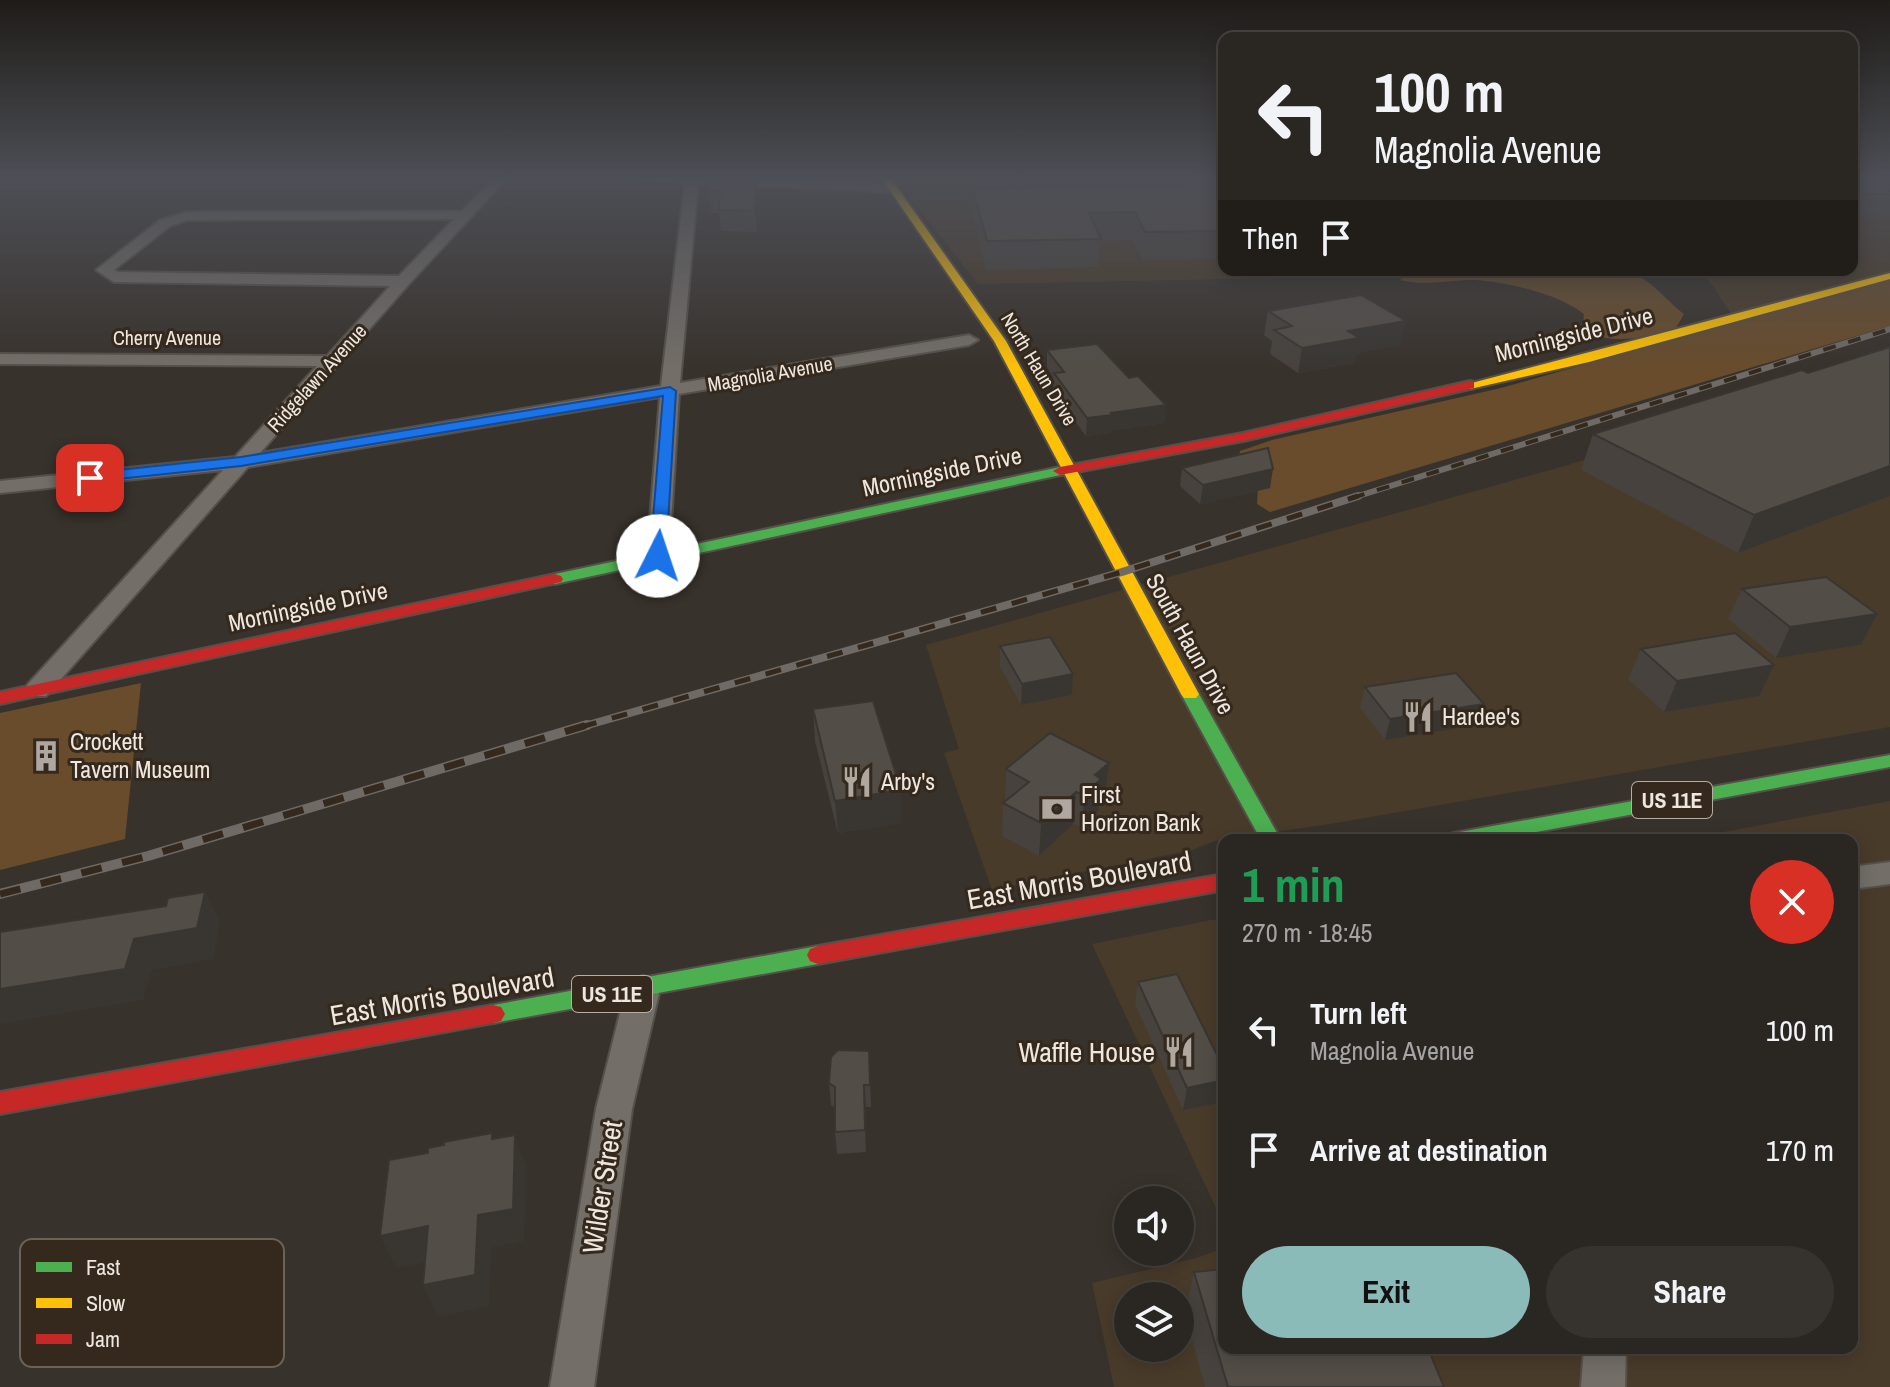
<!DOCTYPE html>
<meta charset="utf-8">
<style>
body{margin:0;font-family:"Archivo Narrow",sans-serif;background:#36322e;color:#f1f3f6;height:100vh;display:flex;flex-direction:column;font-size:30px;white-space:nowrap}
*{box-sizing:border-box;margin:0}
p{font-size:26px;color:#a5a5a5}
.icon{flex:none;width:44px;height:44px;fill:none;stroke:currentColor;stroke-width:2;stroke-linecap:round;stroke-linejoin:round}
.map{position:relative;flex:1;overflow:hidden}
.sheet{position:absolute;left:1218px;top:834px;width:640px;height:520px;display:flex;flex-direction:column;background:#2a2621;border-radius:16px;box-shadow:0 4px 20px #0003,0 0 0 2px #46433f}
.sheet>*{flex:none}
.top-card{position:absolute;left:1218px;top:32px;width:640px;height:244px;border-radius:16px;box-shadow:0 4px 20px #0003,0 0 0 2px #46433f;background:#2a2621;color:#f1f3f6;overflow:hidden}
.tools{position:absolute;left:1114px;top:1186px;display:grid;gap:16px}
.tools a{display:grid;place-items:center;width:80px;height:80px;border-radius:50%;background:#2a2621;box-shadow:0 4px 20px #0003,0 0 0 2px #46433f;font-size:40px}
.pin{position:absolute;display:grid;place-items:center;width:68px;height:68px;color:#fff;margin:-34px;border-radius:16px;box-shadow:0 4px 12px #0006}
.me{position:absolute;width:88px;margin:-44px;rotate:4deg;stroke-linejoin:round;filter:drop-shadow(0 0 6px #0008)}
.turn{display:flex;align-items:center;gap:28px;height:168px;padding:0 24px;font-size:36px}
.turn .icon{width:104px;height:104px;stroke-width:2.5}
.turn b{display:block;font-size:56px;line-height:68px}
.then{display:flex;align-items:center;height:76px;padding:0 24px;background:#0003;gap:16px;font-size:30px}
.round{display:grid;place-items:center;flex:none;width:84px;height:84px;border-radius:42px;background:#36322e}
.summary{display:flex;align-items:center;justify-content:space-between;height:136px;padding:0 24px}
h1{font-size:48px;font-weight:800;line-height:60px;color:#1e9e55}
.primary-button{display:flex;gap:16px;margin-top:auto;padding:16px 24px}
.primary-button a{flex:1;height:92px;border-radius:48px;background:#8bbbb9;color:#111;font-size:32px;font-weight:800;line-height:92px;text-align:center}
.primary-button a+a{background:#36322e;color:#f1f3f6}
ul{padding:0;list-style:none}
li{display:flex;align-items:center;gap:24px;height:120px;padding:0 24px}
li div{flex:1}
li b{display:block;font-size:30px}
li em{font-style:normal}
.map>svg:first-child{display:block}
.built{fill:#493b2a;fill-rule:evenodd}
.green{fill:#684c2c}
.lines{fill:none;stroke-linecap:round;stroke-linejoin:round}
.street-casing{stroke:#55504a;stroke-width:4}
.fast-casing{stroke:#55504a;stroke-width:4}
.slow-casing{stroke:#55504a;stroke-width:4}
.jam-casing{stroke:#55504a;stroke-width:4}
.street{fill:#736e68;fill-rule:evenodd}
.fast{fill:#4caf50;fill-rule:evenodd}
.slow{fill:#ffc107;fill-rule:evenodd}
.jam{fill:#c62828;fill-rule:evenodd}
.rail-far2-casing{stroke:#6f6a66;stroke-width:6}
.rail-far1-casing{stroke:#6f6a66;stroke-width:8}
.rail-casing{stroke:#6f6a66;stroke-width:10}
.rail-far2{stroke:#34291c;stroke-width:4;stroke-dasharray:13;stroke-linecap:butt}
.rail-far1{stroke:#34291c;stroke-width:5;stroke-dasharray:16;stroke-linecap:butt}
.rail{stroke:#34291c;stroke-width:7;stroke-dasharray:21;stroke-linecap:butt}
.wall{fill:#47423d}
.shaded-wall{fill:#393632}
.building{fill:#524d47;stroke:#393632;stroke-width:2}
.route{fill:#1a73e8;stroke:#114b97;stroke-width:2}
.labels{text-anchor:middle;stroke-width:6;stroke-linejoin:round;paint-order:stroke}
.far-street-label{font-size:20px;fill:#eee7df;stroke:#34291c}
.shield{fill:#34291c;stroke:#b6aea4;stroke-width:2}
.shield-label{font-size:22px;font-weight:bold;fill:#eee7df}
.street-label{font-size:24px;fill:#eee7df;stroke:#34291c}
.poi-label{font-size:24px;fill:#eee7df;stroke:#34291c;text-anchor:start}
.near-street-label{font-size:28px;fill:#eee7df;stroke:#34291c}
.near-poi-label{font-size:28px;fill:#eee7df;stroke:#34291c;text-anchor:end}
.key{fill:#34291c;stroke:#6c6256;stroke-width:2}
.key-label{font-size:22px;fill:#eee7df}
</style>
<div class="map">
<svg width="1890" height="1387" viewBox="0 0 1890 1387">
<rect width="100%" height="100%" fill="#38322c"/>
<path class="built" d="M695 176H1224V270H1488L1490 274 978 284 901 186Z
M1852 176H1890V276L1734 318 1702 270H1852Z
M1890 361V727L1336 823 1215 841 1192 850 992 890 944 753 959 749 926 645 1568 465Z
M1890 801V1387H1114L1092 1283 1196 1258 1224 1248V1348H1852V840H1680ZM1128 1296H1180V1348H1128Z
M1211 920H1224V1225L1092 944Z"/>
<path class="green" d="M1412 270H1626C1654 281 1661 296 1684 314L1676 328C1644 337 1620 345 1588 333L1583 323 1584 314C1557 293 1510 283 1476 280 1451 279 1425 287 1400 280Z
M1890 279V326L1270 512 1257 504 1258 487 1236 466 1240 451 1272 440 1501 388Z
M141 683 125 839 0 870V713Z"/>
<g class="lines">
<defs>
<path id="street" d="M496 176H509L409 284 260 453 661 386 685 182 638 180 632 176H724L892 184 899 188 892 192 698 183 680 383 969 335 978 340 969 345 679 394 669 556 666 561H650L647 556 660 397 248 467 46 696H28L24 690 28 684 223 470 0 493V481L235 457 317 366 0 364V354L327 356 390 286 114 282 96 270 160 220 186 212 462 211ZM454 219 399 276 118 272 114 270 170 226 187 220Z
M1890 862V884L1852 889V867Z
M643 976 655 980 660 989 632 1109 594 1387H550L596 1109 626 989 631 980Z
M1584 1348H1626L1625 1387H1581Z"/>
<path id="fast" d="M1060 467 1065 468V474L555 584 547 579 555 574Z
M1190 688 1199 694 1281 840H1261L1181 694Z
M1890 755V767L1493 840H1444L1447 835 1454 833Z
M818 946 826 949 829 955 826 961 818 964 493 1023 485 1021 481 1014 485 1007 493 1005Z"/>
<path id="slow" d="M880 176H889L1006 341 1199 694 1196 698H1184L1181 694 994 341Z
M1890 273V279L1589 362 1470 389 1464 385Z"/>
<path id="jam" d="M1470 381 1474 382V388L1243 441 1060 475 1053 471 1060 467 1243 433Z
M555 574 561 576 563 579 561 582 0 704V692Z
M1224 874V890L818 964 810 961 807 955 810 949 818 946Z
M493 1005 501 1007 505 1014 501 1021 493 1023 0 1114V1092Z"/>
</defs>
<use href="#street" class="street-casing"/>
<use href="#fast" class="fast-casing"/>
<use href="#slow" class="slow-casing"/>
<use href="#jam" class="jam-casing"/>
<use href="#street" class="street"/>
<use href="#fast" class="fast"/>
<use href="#slow" class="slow"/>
<use href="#jam" class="jam"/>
<defs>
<path id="rail-far2" d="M1352 498 1890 329"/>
<path id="rail-far1" d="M581 727 1122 572 1358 496"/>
<path id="rail" d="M0 894 148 856 587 725"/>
</defs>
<use href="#rail-far2" class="rail-far2-casing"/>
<use href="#rail-far1" class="rail-far1-casing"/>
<use href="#rail" class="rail-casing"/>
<use href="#rail-far2" class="rail-far2"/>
<use href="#rail-far1" class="rail-far1"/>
<use href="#rail" class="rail"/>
</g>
<path class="wall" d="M1852 176H1890V216L1852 215Z
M1224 184V259L1143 260 1132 240 1100 241 1098 267 986 270 973 216V189Z
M709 192 758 193 757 232 721 231 719 213H711Z
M1268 311 1400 345 1356 353 1354 363 1298 373 1270 354 1272 341 1264 335Z
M1890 347V496L1738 553 1581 470 1593 434 1808 373Z
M1047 350 1129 378 1166 405 1164 423 1112 430 1111 433 1086 436 1053 391V377L1047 367Z
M1182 468 1270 488 1200 504 1180 486Z
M1742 589 1877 614 1861 645 1776 658 1728 619Z
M1000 646 1072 695 1021 705 1000 667Z
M1641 649 1759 696 1664 712 1628 679Z
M1365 687 1478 725 1385 740 1360 708Z
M813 709 902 823 838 833 815 741Z
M1006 769 1105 795 1099 801 1098 811 1082 827 1073 824 1039 856 1002 836 1003 803 1005 801Z
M1138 982 1224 1069V1102L1183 1110 1135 1004Z
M869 1051 871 1107H866V1152L837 1154 835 1132V1108L831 1105 829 1083Z
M1194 1272 1444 1387H1205L1185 1314Z"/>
<path class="shaded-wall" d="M757 176 758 193 757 232 755 211Z
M1406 321 1400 345 1356 353 1354 363 1298 373 1302 348 1348 331Z
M1166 405 1164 423 1112 430 1111 433 1086 436 1087 418 1111 413Z
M1890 466V496L1738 553 1754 515Z
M1273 469 1270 488 1200 504 1203 485Z
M1877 614 1861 645 1776 658 1790 627Z
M1774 665 1759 696 1664 712 1677 681Z
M1073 674 1072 695 1021 705 1022 684Z
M1484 704 1478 725 1385 740 1390 719Z
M1109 763 1105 795 1099 801 1098 811 1082 827 1084 795 1095 775Z
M901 790 902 823 838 833 835 801Z
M1076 792 1073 824 1039 856 1041 823Z
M205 892 220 922 213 959 152 970 143 1000 0 1024V989L134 939Z
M1224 1080V1102L1183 1110 1187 1088Z
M864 1085 866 1107V1152L865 1130Z
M515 1135 526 1168 524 1241 491 1248 489 1306 438 1317 423 1285 478 1215Z
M428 1226 443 1259 396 1268 380 1236Z"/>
<path class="building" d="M711 176H756L755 211 719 210 720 192H709Z
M1852 176H1890V194H1852Z
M1224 184V231L1145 232 1135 212 1089 213 1101 239 987 241 973 189Z
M1361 295 1406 321 1348 331 1359 338 1302 348 1274 330 1292 326 1268 311Z
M1097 344 1129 378 1138 376 1166 405 1111 413 1113 415 1087 418 1054 373 1064 372 1047 350Z
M1890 347V466L1754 515 1593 434 1802 370 1808 373Z
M1268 448 1273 469 1203 485 1182 468Z
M1826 577 1877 614 1790 627 1742 589Z
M1735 633 1774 665 1677 681 1641 649Z
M1050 637 1073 674 1022 684 1000 646Z
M1456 673 1484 704 1390 719 1365 687Z
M873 701 901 790 835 801 813 709Z
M1050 733 1109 763 1095 775 1101 779 1084 795 1076 792 1041 823 1003 803 1029 782 1006 769Z
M205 892 197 928 134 939 125 969 0 989V932L166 906 168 898Z
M1177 974 1224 1069V1080L1187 1088 1138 982Z
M838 1050 869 1051 870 1085H864L865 1130 835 1132V1087L829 1083 831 1057Z
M492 1133V1139L515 1135 513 1209 478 1215 475 1275 423 1285 428 1226 380 1236 389 1160 428 1153V1148L444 1145V1142Z
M1224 1269V1348H1428L1444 1387H1228L1194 1272Z"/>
<linearGradient id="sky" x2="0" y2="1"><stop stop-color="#1f1c18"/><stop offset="0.48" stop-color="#4d4f56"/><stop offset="1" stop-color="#4d4f56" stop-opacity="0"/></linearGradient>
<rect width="1890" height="370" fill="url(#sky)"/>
<path class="route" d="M670 387 676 391 666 556 658 561 650 556 663 396 241 466 90 482 83 478 90 473 241 457Z"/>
<defs>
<symbol id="restaurant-bare" viewBox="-9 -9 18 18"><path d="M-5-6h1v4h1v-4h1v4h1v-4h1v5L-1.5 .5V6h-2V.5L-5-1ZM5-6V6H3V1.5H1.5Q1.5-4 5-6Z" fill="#aea8a0" stroke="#34291c" stroke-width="2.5" paint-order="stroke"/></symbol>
<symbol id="building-bare" viewBox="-9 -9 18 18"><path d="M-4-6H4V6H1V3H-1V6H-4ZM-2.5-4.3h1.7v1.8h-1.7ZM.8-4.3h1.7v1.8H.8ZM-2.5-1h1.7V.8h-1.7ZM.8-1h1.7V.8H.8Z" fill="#aea8a0" stroke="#34291c" stroke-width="2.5" paint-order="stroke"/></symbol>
<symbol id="bank-bare" viewBox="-9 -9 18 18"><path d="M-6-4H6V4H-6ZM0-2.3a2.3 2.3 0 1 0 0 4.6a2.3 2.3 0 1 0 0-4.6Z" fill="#aea8a0" stroke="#34291c" stroke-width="2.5" paint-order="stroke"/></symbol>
</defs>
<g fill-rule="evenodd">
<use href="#restaurant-bare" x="1396" y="695" width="44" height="44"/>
<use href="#building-bare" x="24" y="734" width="44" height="44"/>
<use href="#restaurant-bare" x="835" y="760" width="44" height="44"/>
<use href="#bank-bare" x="1035" y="787" width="44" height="44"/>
<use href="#restaurant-bare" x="1157" y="1030" width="44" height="44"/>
</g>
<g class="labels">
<g class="far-street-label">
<text x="167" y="345">Cherry Avenue</text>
<text transform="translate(1039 369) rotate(59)" y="7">North Haun Drive</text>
<text transform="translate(770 374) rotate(-10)" y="7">Magnolia Avenue</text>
<text transform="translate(317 378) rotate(-48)" y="7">Ridgelawn Avenue</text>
</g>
<g class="shield">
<rect x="1632" y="782" width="80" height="36" rx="6"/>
<rect x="572" y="976" width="80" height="36" rx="6"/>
</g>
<g class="shield-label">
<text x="1672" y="808">US 11E</text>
<text x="612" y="1002">US 11E</text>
</g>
<g class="street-label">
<text transform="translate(1574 335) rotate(-14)" y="8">Morningside Drive</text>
<text transform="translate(942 472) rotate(-12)" y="8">Morningside Drive</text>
<text transform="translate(308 607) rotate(-12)" y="8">Morningside Drive</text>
<text transform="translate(1190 644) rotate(61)" y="8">South Haun Drive</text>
</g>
<g class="poi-label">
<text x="1442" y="725">Hardee's</text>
<text x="70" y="750">Crockett<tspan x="70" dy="28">Tavern Museum</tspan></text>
<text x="881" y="790">Arby's</text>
<text x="1081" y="803">First<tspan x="1081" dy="28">Horizon Bank</tspan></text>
</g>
<g class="near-street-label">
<text transform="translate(1079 880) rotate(-10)" y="10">East Morris Boulevard</text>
<text transform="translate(442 996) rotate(-10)" y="10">East Morris Boulevard</text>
<text transform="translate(602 1187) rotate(-81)" y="10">Wilder Street</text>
</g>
<g class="near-poi-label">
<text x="1155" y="1062">Waffle House</text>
</g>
</g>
<rect x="20" y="1239" width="264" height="128" rx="12" class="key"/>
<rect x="36" y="1262" width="36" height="10" fill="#4caf50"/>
<rect x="36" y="1298" width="36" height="10" fill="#ffc107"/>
<rect x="36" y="1334" width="36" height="10" fill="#c62828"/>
<g class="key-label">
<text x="86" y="1275">Fast</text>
<text x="86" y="1311">Slow</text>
<text x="86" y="1347">Jam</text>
</g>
</svg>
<div class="tools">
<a><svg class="icon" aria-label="sound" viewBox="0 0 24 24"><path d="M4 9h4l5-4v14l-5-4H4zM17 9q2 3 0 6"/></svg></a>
<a><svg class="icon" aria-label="layers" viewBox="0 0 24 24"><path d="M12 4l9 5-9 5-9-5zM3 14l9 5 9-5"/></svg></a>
</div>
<div class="pin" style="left:90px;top:478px;background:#d93025"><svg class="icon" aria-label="arrive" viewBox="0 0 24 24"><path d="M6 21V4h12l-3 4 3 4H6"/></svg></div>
<svg class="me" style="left:658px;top:556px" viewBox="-20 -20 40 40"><circle r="19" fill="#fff"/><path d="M0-13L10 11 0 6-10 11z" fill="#1a73e8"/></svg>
<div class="top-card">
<div class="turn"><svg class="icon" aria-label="left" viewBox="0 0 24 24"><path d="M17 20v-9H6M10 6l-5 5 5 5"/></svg><div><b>100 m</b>Magnolia Avenue</div></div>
<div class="then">Then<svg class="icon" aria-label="arrive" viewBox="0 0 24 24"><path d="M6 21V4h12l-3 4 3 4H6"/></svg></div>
</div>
<section class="sheet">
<div class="summary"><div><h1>1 min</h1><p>270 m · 18:45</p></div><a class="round" style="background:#d93025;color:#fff"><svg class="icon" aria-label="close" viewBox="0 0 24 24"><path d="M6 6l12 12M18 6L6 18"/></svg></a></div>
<ul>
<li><svg class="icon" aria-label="left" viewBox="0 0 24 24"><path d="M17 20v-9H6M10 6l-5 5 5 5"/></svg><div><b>Turn left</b><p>Magnolia Avenue</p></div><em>100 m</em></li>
<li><svg class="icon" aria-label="arrive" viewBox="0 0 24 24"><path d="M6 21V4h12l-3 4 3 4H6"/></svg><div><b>Arrive at destination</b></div><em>170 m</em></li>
</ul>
<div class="primary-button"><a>Exit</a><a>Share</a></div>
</section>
</div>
